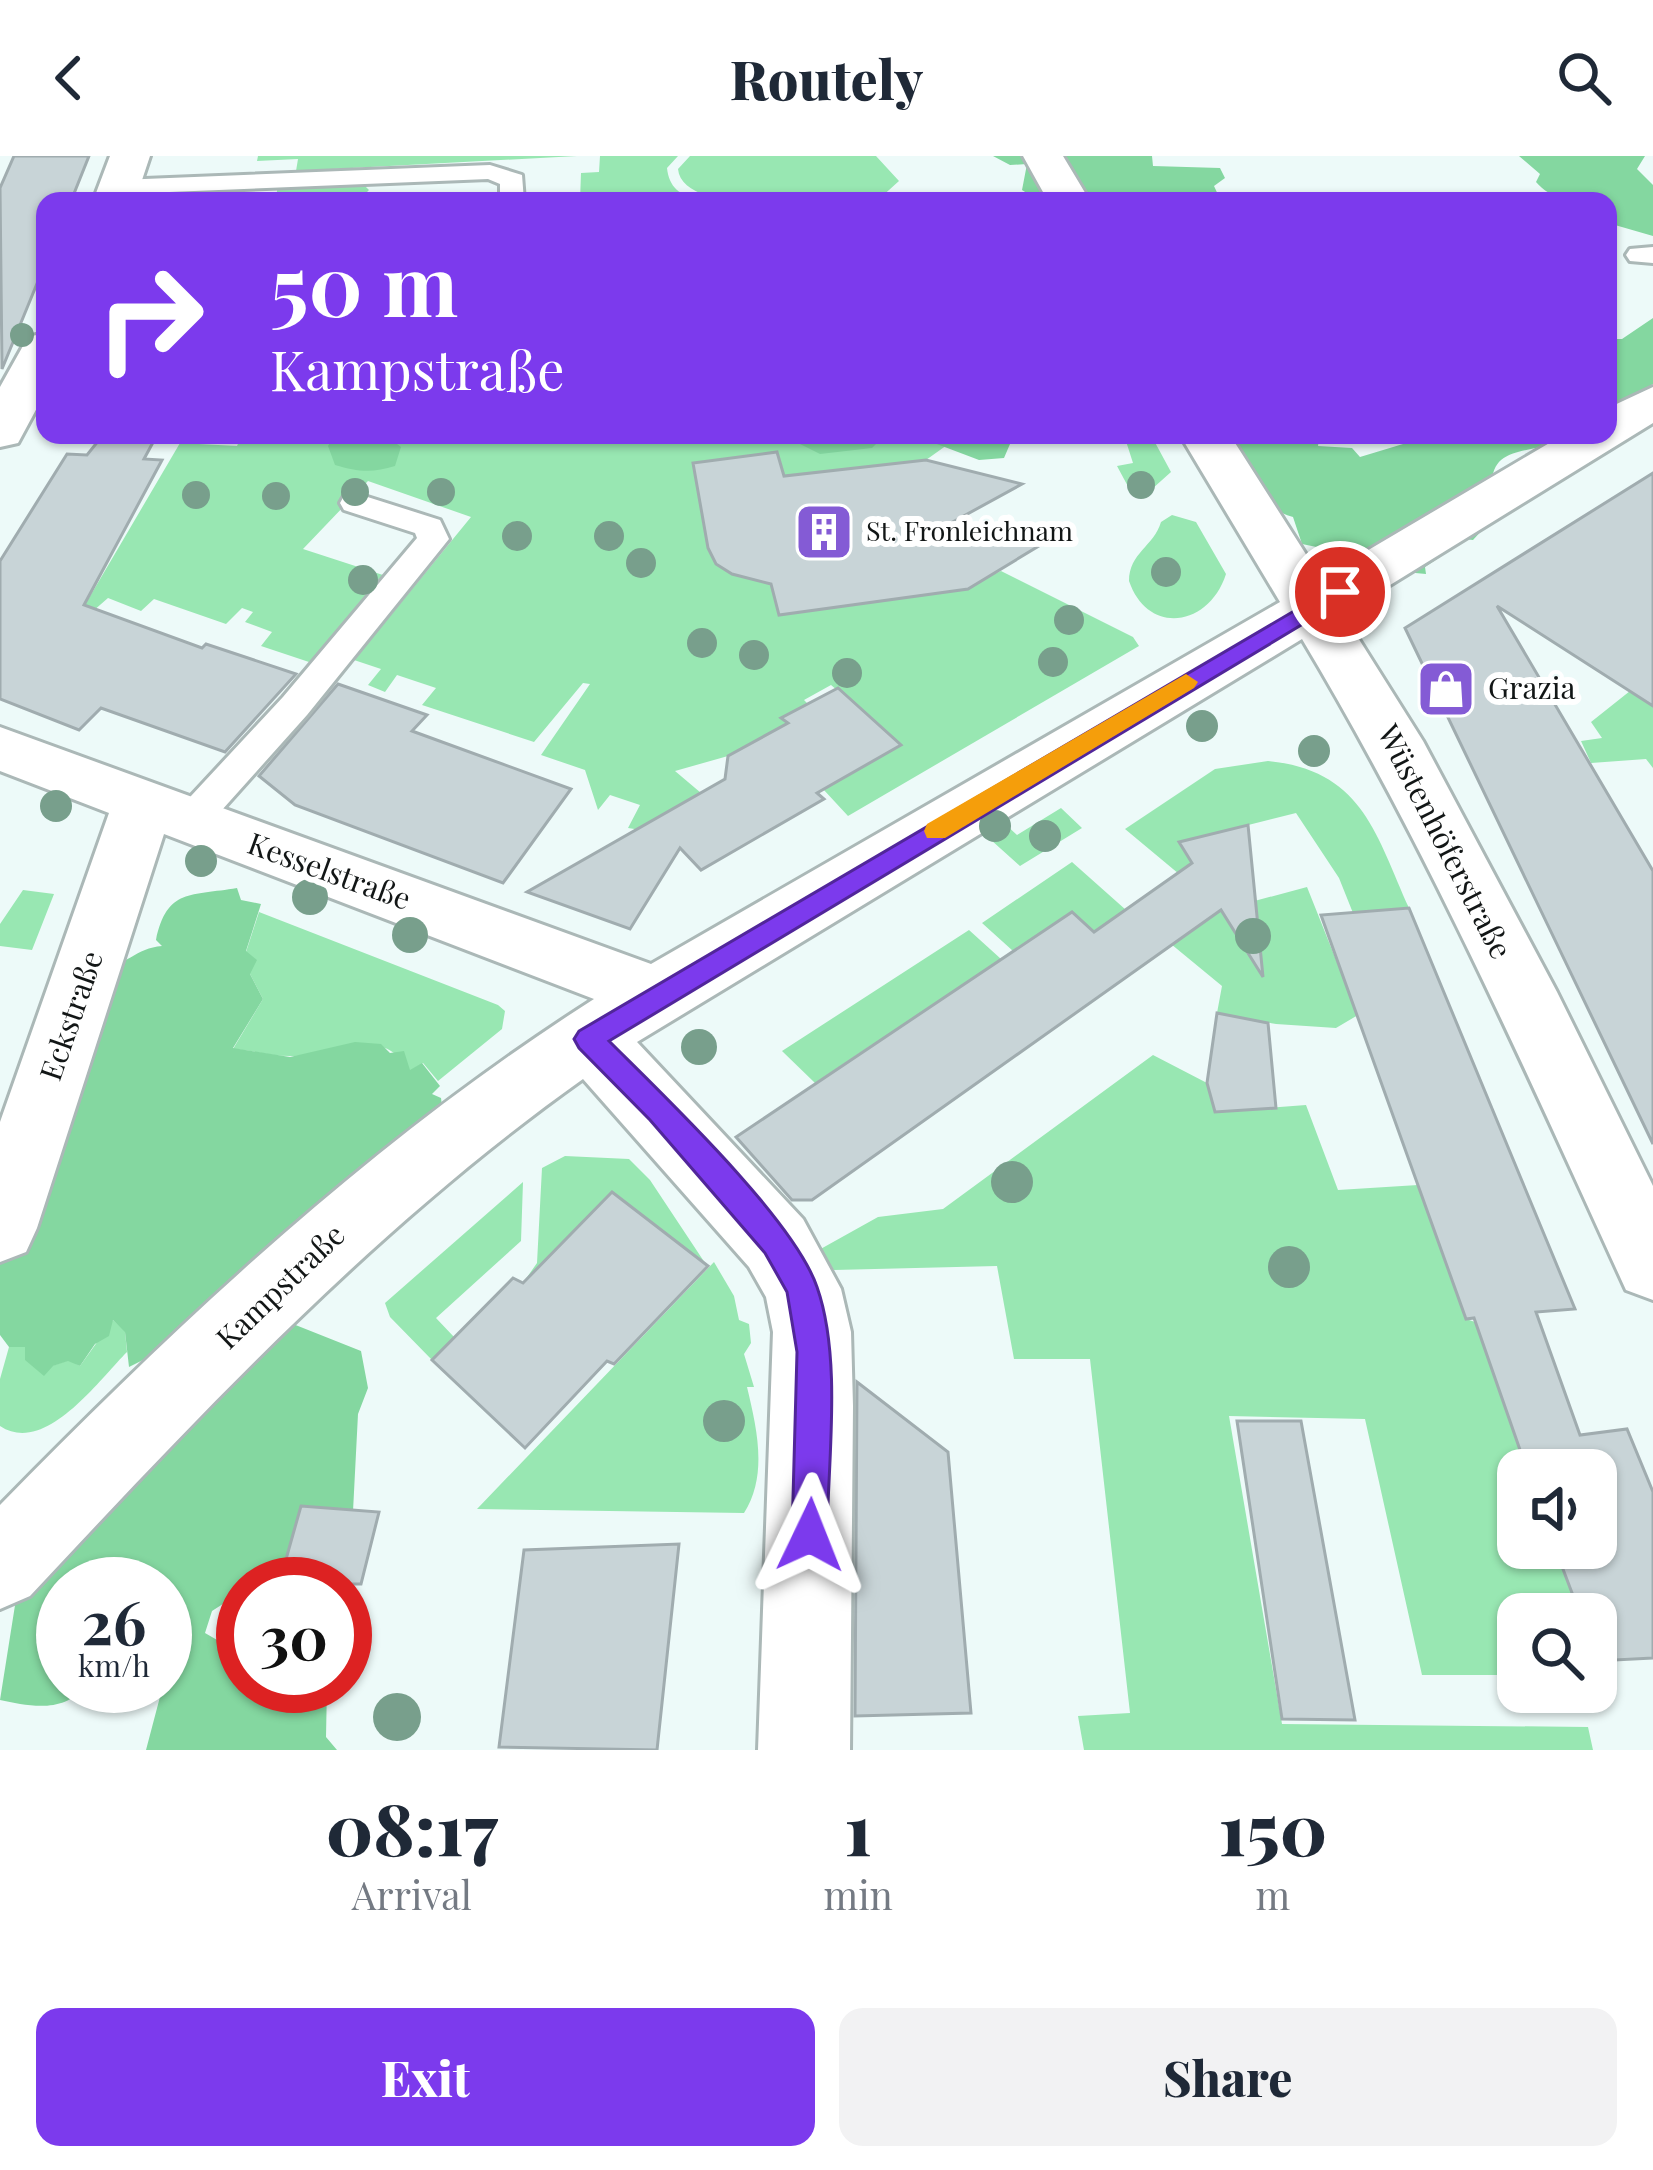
<!DOCTYPE html>
<meta charset="utf-8">
<style>
body{margin:0;font-family:"Playfair Display",serif;background:#f2f2f3;color:#1f2937;height:100vh;display:flex;flex-direction:column;font-size:45px;white-space:nowrap}
*{box-sizing:border-box;margin:0}
p{font-size:39px;color:#747a83}
.icon{flex:none;width:66px;height:66px;fill:none;stroke:currentColor;stroke-width:2;stroke-linecap:round;stroke-linejoin:round}
.map{position:relative;height:1594px;overflow:hidden}
.details{display:flex;flex-direction:column;background:#fff;flex:1}
.details>*{flex:none}
.hud{position:absolute;left:36px;top:36px;width:1581px;height:252px;border-radius:24px;box-shadow:0 3px 9px #0004;background:#7c3aed;color:#fff;overflow:hidden}
.buttons{position:absolute;left:1497px;top:1293px;display:grid;gap:24px}
.buttons a{display:grid;place-items:center;width:120px;height:120px;border-radius:24px;background:#fff;box-shadow:0 3px 9px #0004;font-size:60px}
.speed{position:absolute;left:36px;top:1401px;display:flex;gap:24px;font-size:60px;font-weight:700;text-align:center}
.speed>*{display:grid;place-content:center;width:156px;height:156px;border-radius:50%;background:#fff;box-shadow:0 3px 9px #0004;line-height:1}
.speed small{font-size:30px;font-weight:400}
.speed .limit{border:18px solid #d22;background:#fff;color:#111}
.pin{position:absolute;display:grid;place-items:center;width:102px;height:102px;color:#fff;margin:-51px;border:6px solid #fff;border-radius:50%;box-shadow:0 3px 12px #0007}
.me{position:absolute;width:132px;margin:-66px;rotate:2deg;stroke-linejoin:round;filter:drop-shadow(0 0 9px #0008)}
.turn{display:flex;align-items:center;gap:42px;height:252px;padding:0 36px;font-size:54px}
.turn .icon{width:156px;height:156px;stroke-width:2.5}
.turn b{display:block;font-size:84px;line-height:102px}
.eta{display:flex;justify-content:space-evenly;align-items:center;height:204px;text-align:center}
.eta b{font-size:72px;font-weight:800;line-height:84px}
.primary-button{display:flex;gap:24px;margin-top:auto;padding:24px 36px}
.primary-button a{flex:1;height:138px;border-radius:24px;background:#7c3aed;color:#fff;font-size:48px;font-weight:800;line-height:138px;text-align:center}
.primary-button a+a{background:#f2f2f3;color:#1f2937}
header{display:flex;justify-content:space-between;align-items:center;height:156px;padding:0 36px;background:#fff;font-size:54px;font-weight:800}
.map>svg:first-child{display:block}
.green{fill:#98e7b2}
.forest{fill:#84d7a0}
.building{fill:#c8d4d7;stroke:#a0acaf;stroke-width:3}
.lines{fill:none;stroke-linecap:round;stroke-linejoin:round}
.lane-casing{stroke:#abb8b7;stroke-width:6}
.street-casing{stroke:#abb8b7;stroke-width:6}
.lane{fill:#fff;fill-rule:evenodd}
.street{fill:#fff;fill-rule:evenodd}
.tree{fill:#789f8c}
.route{fill:#7c3aed;stroke:#51269a;stroke-width:3}
.slow{fill:#f59e0b}
.labels{text-anchor:middle;stroke-width:12;stroke-linejoin:round;paint-order:stroke}
.far-poi-label{font-size:27px;fill:#121616;stroke:#fff;text-anchor:start}
.poi-label{font-size:30px;fill:#121616;stroke:#fff;text-anchor:start}
.street-label{font-size:30px;fill:#121616;stroke:#fff}
</style>
<header><svg class="icon" aria-label="back" viewBox="0 0 24 24"><path d="M15 5l-7 7 7 7"/></svg>Routely<svg class="icon" aria-label="search" viewBox="0 0 24 24"><circle cx="10" cy="10" r="6"/><path d="M15 15l6 6"/></svg></header>
<div class="map">
<svg width="1653" height="1594" viewBox="0 0 1653 1594">
<rect width="100%" height="100%" fill="#edfaf9"/>
<path class="green" d="M258 0H577L296 15 298 3 257 5Z
M600 0H678L667 12C669 32 680 38 698 45H580L581 17 599 16Z
M690 0H876L899 25 879 43C863 34 840 43 825 45 793 49 682 55 678 13Z
M362 27 369 34 358 45H275L278 30Z
M242 279H961L926 304 784 320 777 297 694 307 709 396C723 420 744 419 770 422L780 459 958 435 1001 415 1133 481 1139 490 848 660 823 633 901 589 831 529 804 544 816 556 782 563 791 570 763 586 758 583 728 600 675 615 701 637 667 678 628 672 640 649 610 639 598 654 585 614 541 599 590 528 583 527 534 586 422 549 436 532 397 519 385 536 368 529 381 513 354 504 471 361 368 325 303 393 386 420 312 507 261 490 272 476 245 466 253 456 242 452 226 468 154 443 141 455 108 442 69 476 180 287 237 290Z
M1124 279H1151L1171 316 1152 333 1131 336 1117 310 1133 307Z
M1172 359 1196 366 1226 418C1209 471 1148 480 1129 425 1129 397 1154 390 1161 366Z
M1630 535 1653 550V612L1646 603 1591 607 1581 585 1602 582 1591 566Z
M1268 605C1362 614 1376 678 1409 752L1353 757 1339 722 1296 657 1181 686 1221 754 1307 731 1358 859 1336 872 1276 868 1217 857 1222 830 1171 788 1221 753 1125 673 1215 613Z
M1061 652 1082 672 1020 710 971 666 991 655 1017 679Z
M1072 706 1126 754 1094 776 1072 756 1013 795 982 767Z
M23 734 54 738 32 794 0 790V768Z
M259 756 498 849 505 855 502 873 438 925 423 907 410 915C380 865 334 902 290 900 271 900 251 894 233 893L263 843 250 818 246 796Z
M969 774 1001 803 946 841 886 901 873 888 815 927 782 895Z
M1153 899 1207 927 1216 956 1306 949 1338 1034 1418 1029 1466 1163 1475 1166 1527 1314H1518V1392H1555L1580 1458H1518V1519H1422L1365 1263 1229 1260 1282 1568 1588 1571 1593 1594H1084L1078 1560 1130 1557 1090 1203H1014L997 1110 834 1114 817 1095 878 1061 943 1053Z
M565 1000 629 1003 650 1024 707 1110 612 1037 523 1127 537 1107 542 1012Z
M523 1026 521 1085 436 1162 454 1181 432 1204 390 1161 385 1147Z
M714 1106 734 1140 739 1164 749 1168 751 1187 744 1198 754 1231H747C757 1273 768 1319 744 1357L477 1353Z
M113 1164 125 1175 127 1196C98 1225 45 1300 0 1270V1223L9 1191H26L52 1210 69 1204 80 1210Z"/>
<path class="forest" d="M993 0H1152L1153 10 1220 12 1225 22 1214 30 1221 45H1039L1022 34 1027 8 1010 9Z
M1519 0H1645L1637 13 1653 29V80L1608 67V45C1581 45 1555 48 1536 26L1540 18Z
M1653 162V228L1608 257V183H1622Z
M335 279H385L401 291 395 310C373 317 358 316 335 309L328 290Z
M782 279H885L872 292 820 298Z
M913 279H1010L1013 281 1004 302 979 304Z
M1219 279H1310L1319 283 1318 290 1352 292 1360 301 1403 288 1405 279H1575C1526 305 1477 279 1496 359L1473 384 1443 381 1440 401 1425 411 1426 418 1351 411 1331 394 1302 388 1293 361C1269 354 1254 341 1254 316Z
M237 732 241 744 261 748 246 795 257 804 250 818 263 843 233 892 290 901 355 886 381 888 390 897 404 895 410 914 422 907 440 930 432 938 441 942 442 950 155 1211 145 1203 129 1211 125 1176 113 1164 109 1180 95 1188 80 1210 68 1205 53 1210 44 1220 25 1204V1191H9L0 1179V1070L100 813C126 810 136 792 162 790L156 784C167 732 191 740 237 732Z
M288 1166 361 1195 368 1232 358 1258 352 1375 280 1424 243 1428V1435L212 1455 205 1477 231 1492 243 1489V1530H327L326 1581 337 1594H146L171 1499 165 1492V1428H63V1530H84C65 1558 28 1550 0 1544L16 1443Z"/>
<path class="building" d="M14 0H89L71 45H45V108L2 213 0 32Z
M103 279H157L144 303 162 304 84 449 202 492 206 488 296 518 225 596 101 552 79 574 0 543V405L67 298 87 299Z
M777 296 784 320 926 304 1022 328 951 367 1052 382 968 433 779 459 771 428 732 418 716 408 708 392 693 307Z
M1653 317V550L1497 450 1653 715V988L1405 472Z
M338 528 427 559 412 575 571 633 503 727 295 649 259 620Z
M838 532 901 589 817 637 824 643 701 714 680 692 630 773 527 736 725 623 728 600 788 567 781 562Z
M1248 669 1263 821 1221 754 812 1044H792L736 981 1072 756 1094 776 1192 707 1179 686Z
M1409 752 1575 1153 1536 1156 1580 1279 1627 1273 1653 1336V1502L1596 1505V1458H1580L1555 1392H1596V1314H1527L1474 1162 1466 1163 1321 759Z
M1217 857 1268 867 1276 952 1215 956 1207 927Z
M612 1036 708 1110 614 1208 607 1205 525 1292 432 1204 513 1122 523 1127Z
M857 1226 948 1296 971 1557 855 1560Z
M1237 1265H1301L1355 1564 1282 1563Z
M301 1350 379 1356 361 1428H279Z
M679 1388 657 1594 499 1591 524 1394Z"/>
<g class="lines">
<defs>
<path id="lane" d="M490 9 522 19 524 45H500V28L488 23 120 38 108 31 120 24Z
M1653 91V107L1630 105 1626 99 1630 93Z
M355 337 440 364 449 383 307 559 204 674 191 678 178 674 173 664 178 654 283 541 417 382 415 377 344 354 340 347 344 340Z"/>
<path id="street" d="M110 0H150L135 45H93Z
M1023 0H1063L1090 45H1048Z
M45 177V237L18 287 0 291V231L28 181Z
M1653 231V267L1343 458 1423 585 1557 836 1653 1030V1144L1626 1134C1525 913 1427 691 1302 483L637 886 803 1063 841 1133 851 1176 853 1250 850 1594H758L773 1176 766 1141 749 1111 583 923C376 1070 203 1255 30 1440L0 1453V1349C183 1162 373 984 594 843L164 678 37 1072 26 1096 0 1106V966L109 657 0 615V571L651 808 1280 446 1180 279H1230L1321 422 1563 279H1608V252Z"/>
</defs>
<use href="#lane" class="lane-casing"/>
<use href="#street" class="street-casing"/>
<use href="#lane" class="lane"/>
<use href="#street" class="street"/>
</g>
<g class="tree">
<circle cx="22" cy="179" r="12"/>
<circle cx="1141" cy="329" r="14"/>
<circle cx="355" cy="336" r="14"/>
<circle cx="441" cy="336" r="14"/>
<circle cx="196" cy="339" r="14"/>
<circle cx="276" cy="340" r="14"/>
<circle cx="517" cy="380" r="15"/>
<circle cx="609" cy="380" r="15"/>
<circle cx="641" cy="407" r="15"/>
<circle cx="1166" cy="416" r="15"/>
<circle cx="363" cy="424" r="15"/>
<circle cx="1069" cy="464" r="15"/>
<circle cx="702" cy="487" r="15"/>
<circle cx="754" cy="499" r="15"/>
<circle cx="1053" cy="506" r="15"/>
<circle cx="847" cy="517" r="15"/>
<circle cx="1202" cy="570" r="16"/>
<circle cx="1314" cy="595" r="16"/>
<circle cx="56" cy="650" r="16"/>
<circle cx="995" cy="670" r="16"/>
<circle cx="1045" cy="680" r="16"/>
<circle cx="201" cy="705" r="16"/>
<circle cx="310" cy="741" r="18"/>
<circle cx="410" cy="779" r="18"/>
<circle cx="1253" cy="780" r="18"/>
<circle cx="699" cy="891" r="18"/>
<circle cx="1012" cy="1026" r="21"/>
<circle cx="1289" cy="1111" r="21"/>
<circle cx="724" cy="1265" r="21"/>
<circle cx="397" cy="1561" r="24"/>
</g>
<path class="route" d="M1340 428 1351 436 1348 441 609 885C663 939 794 1063 817 1131 842 1202 828 1304 827 1379L822 1391 810 1397 797 1391 792 1379 797 1196 787 1136 765 1097 650 964 579 892 574 883 579 875Z"/>
<path class="slow" d="M1186 518 1198 526 1194 532 945 682H927L924 675 927 668Z"/>
<defs>
<symbol id="building-square" viewBox="-11 -11 22 22"><rect x="-9" y="-9" width="18" height="18" rx="4" fill="#845bd5" stroke="#fff"/><path d="M-4-6H4V6H1V3H-1V6H-4ZM-2.5-4.3h1.7v1.8h-1.7ZM.8-4.3h1.7v1.8H.8ZM-2.5-1h1.7V.8h-1.7ZM.8-1h1.7V.8H.8Z" fill="#fff"/></symbol>
<symbol id="shop-square" viewBox="-11 -11 22 22"><rect x="-9" y="-9" width="18" height="18" rx="4" fill="#845bd5" stroke="#fff"/><path d="M-5-2.5h2.3a2.7 3.5 0 0 1 5.4 0H5L5.5 6h-11ZM-1.5-2.5h3a1.5 2.3 0 0 0-3 0Z" fill="#fff"/></symbol>
</defs>
<g fill-rule="evenodd">
<use href="#building-square" x="791" y="343" width="66" height="66"/>
<use href="#shop-square" x="1413" y="500" width="66" height="66"/>
</g>
<g class="labels">
<g class="far-poi-label">
<text x="866" y="385">St. Fronleichnam</text>
</g>
<g class="poi-label">
<text x="1488" y="543">Grazia</text>
</g>
<g class="street-label">
<text transform="translate(1444 686) rotate(63)" y="10">Wüstenhöferstraße</text>
<text transform="translate(329 716) rotate(20)" y="10">Kesselstraße</text>
<text transform="translate(72 860) rotate(-71)" y="10">Eckstraße</text>
<text transform="translate(281 1131) rotate(-44)" y="10">Kampstraße</text>
</g>
</g>
</svg>
<div class="buttons">
<a><svg class="icon" aria-label="sound" viewBox="0 0 24 24"><path d="M4 9h4l5-4v14l-5-4H4zM17 9q2 3 0 6"/></svg></a>
<a><svg class="icon" aria-label="search" viewBox="0 0 24 24"><circle cx="10" cy="10" r="6"/><path d="M15 15l6 6"/></svg></a>
</div>
<div class="speed"><div>26<small>km/h</small></div><div class="limit">30</div></div>
<div class="pin" style="left:1340px;top:436px;background:#d93025"><svg class="icon" aria-label="arrive" viewBox="0 0 24 24"><path d="M6 21V4h12l-3 4 3 4H6"/></svg></div>
<svg class="me" style="left:810px;top:1379px" viewBox="-20 -20 40 40"><path d="M0-17L14 15 0 8-14 15z" fill="#7c3aed" stroke="#fff" stroke-width="4"/></svg>
<div class="hud">
<div class="turn"><svg class="icon" aria-label="right" viewBox="0 0 24 24"><path d="M7 20v-9h11M14 6l5 5-5 5"/></svg><div><b>50 m</b>Kampstraße</div></div>
</div>
</div>
<section class="details">
<div class="eta">
<div><b>08:17</b><p>Arrival</p></div>
<div><b>1</b><p>min</p></div>
<div><b>150</b><p>m</p></div>
</div>
<div class="primary-button"><a>Exit</a><a>Share</a></div>
</section>
